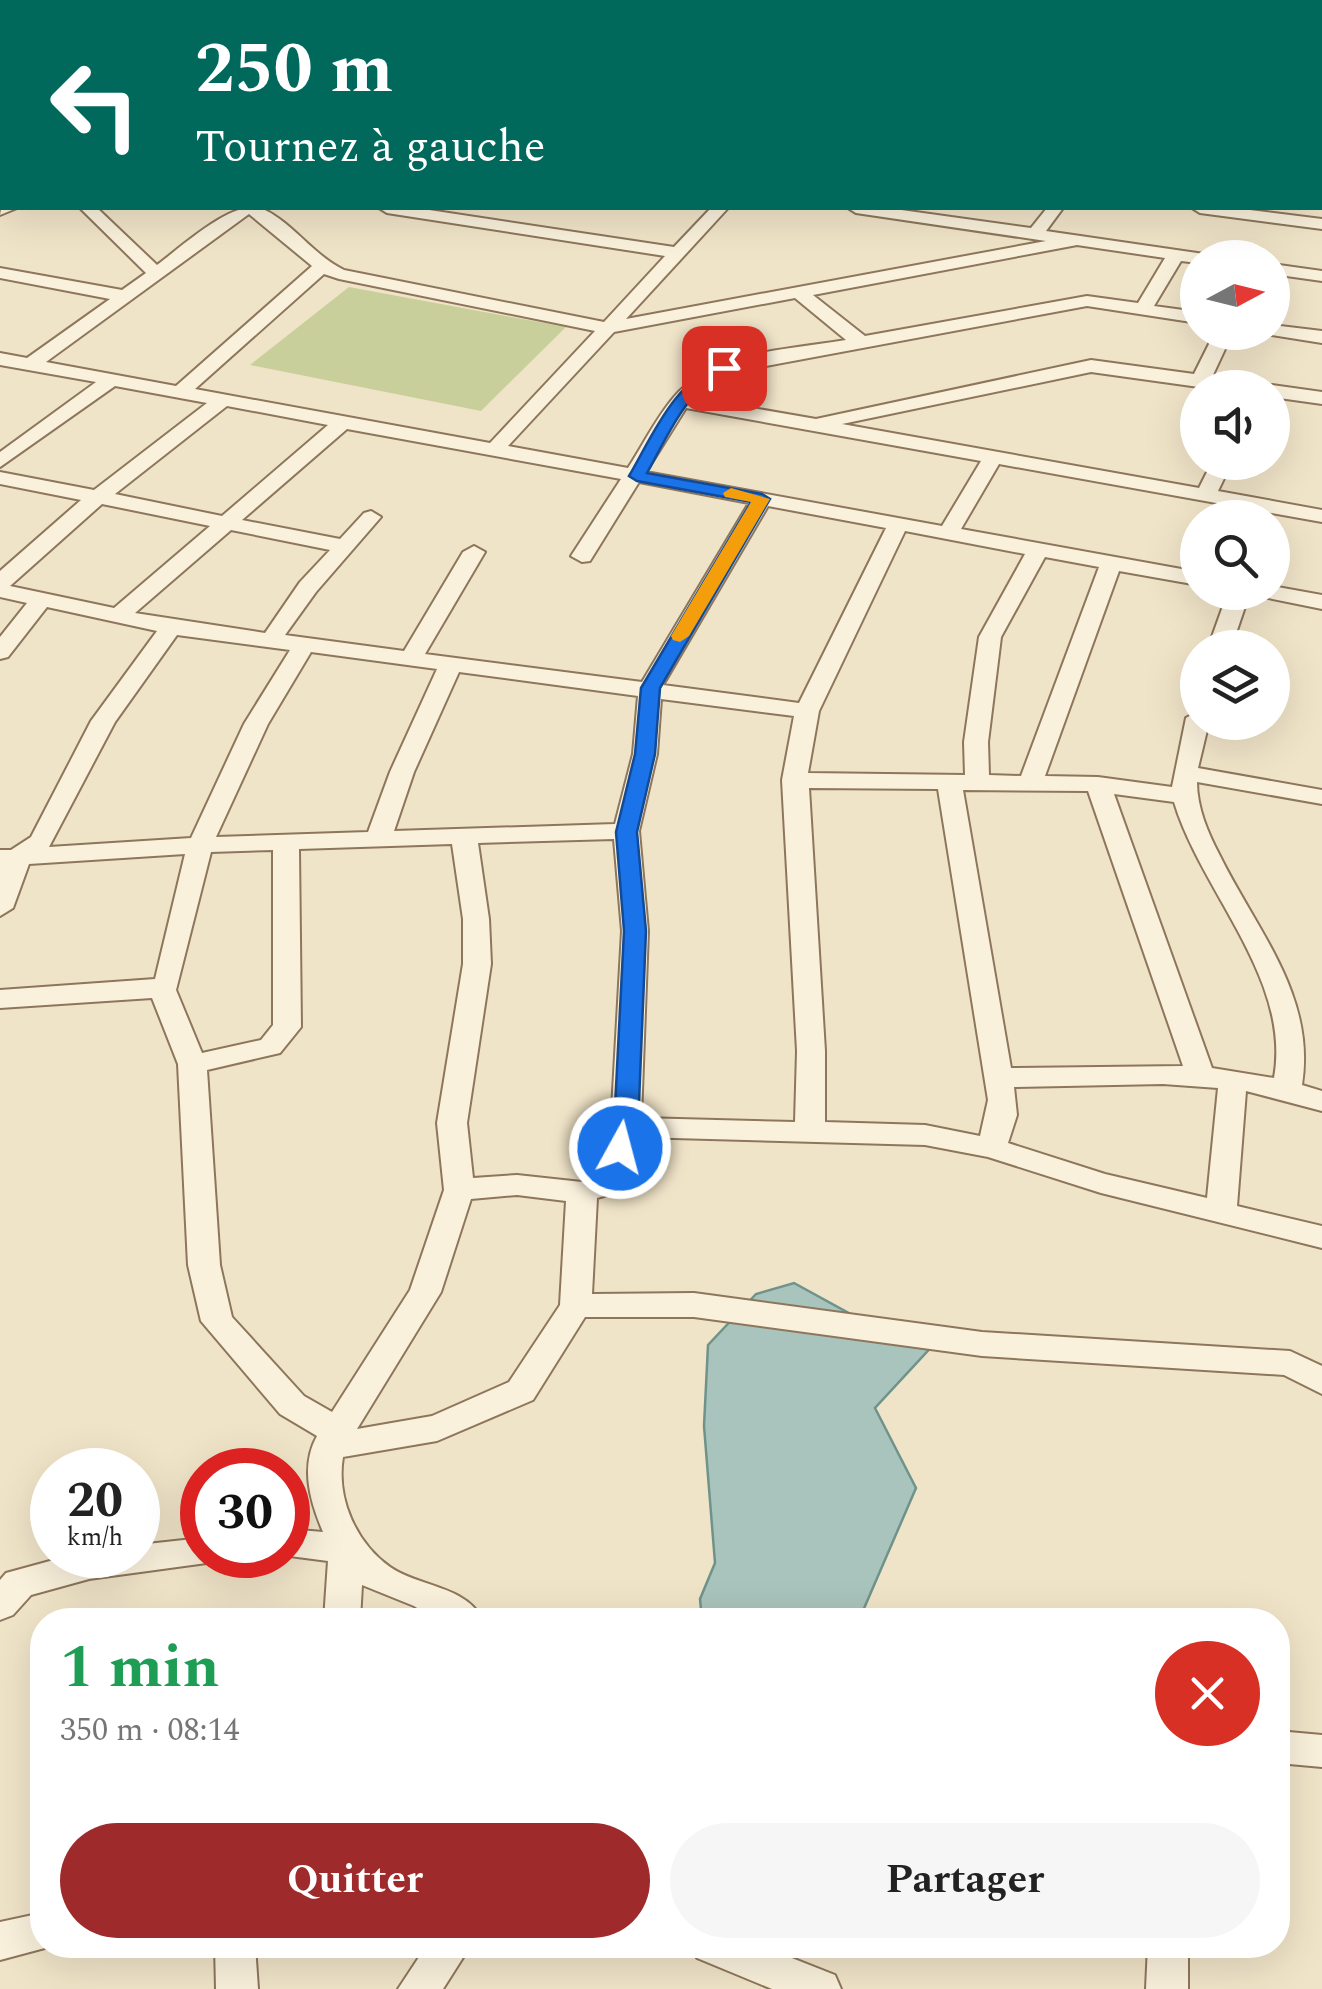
<!DOCTYPE html>
<html lang="fr">
<meta charset="utf-8">
<style>
body{margin:0;font-family:Spectral,serif;background:#f6f6f6;color:#222;height:100vh;display:flex;flex-direction:column;font-size:38px;white-space:nowrap}
*{box-sizing:border-box;margin:0}
p{font-size:32px;color:#767676}
.icon{flex:none;width:55px;height:55px;fill:none;stroke:currentColor;stroke-width:2;stroke-linecap:round;stroke-linejoin:round}
.map{position:relative;flex:1;overflow:hidden}
.details{position:absolute;left:30px;top:1608px;width:1260px;height:350px;display:flex;flex-direction:column;background:#fff;border-radius:40px;box-shadow:0 10px 40px #0002}
.details>*{flex:none}
.hud{position:absolute;left:0px;top:0px;width:1322px;height:210px;box-shadow:0 10px 40px #0002;background:#00695c;color:#fff;overflow:hidden}
.needle{width:65px;rotate:83deg}
.fabs{position:absolute;left:1180px;top:240px;display:grid;gap:20px}
.fabs a{display:grid;place-items:center;width:110px;height:110px;border-radius:50%;background:#fff;box-shadow:0 10px 40px #0002;font-size:50px}
.speed{position:absolute;left:30px;top:1448px;display:flex;gap:20px;font-size:50px;font-weight:700;text-align:center}
.speed>*{display:grid;place-content:center;width:130px;height:130px;border-radius:50%;background:#fff;box-shadow:0 10px 40px #0002;line-height:1}
.speed small{font-size:25px;font-weight:400}
.speed .limit{border:15px solid #d22;background:#fff;color:#111}
.pin{position:absolute;display:grid;place-items:center;width:85px;height:85px;color:#fff;margin:-42px;border-radius:20px;box-shadow:0 5px 15px #0006}
.me{position:absolute;width:110px;margin:-55px;rotate:7deg;stroke-linejoin:round;filter:drop-shadow(0 0 8px #0008)}
.turn{display:flex;align-items:center;gap:35px;height:210px;padding:0 30px;font-size:45px}
.turn .icon{width:130px;height:130px;stroke-width:2.5}
.turn b{display:block;font-size:70px;line-height:85px}
.round{display:grid;place-items:center;flex:none;width:105px;height:105px;border-radius:52px;background:#f6f6f6}
.overview{display:flex;align-items:center;justify-content:space-between;height:170px;padding:0 30px}
h1{font-size:60px;font-weight:700;line-height:75px;color:#1e9e55}
.cta{display:flex;gap:20px;margin-top:auto;padding:20px 30px}
.cta a{flex:1;height:115px;border-radius:60px;background:#9e2a2b;color:#fff;font-size:40px;font-weight:700;line-height:115px;text-align:center}
.cta a+a{background:#f6f6f6;color:#222}
.map>svg:first-child{display:block}
.green{fill:#c9cf9b}
.water{fill:#a9c4bc;stroke:#6f938a;stroke-width:2.5}
.lines{fill:none;stroke-linecap:round;stroke-linejoin:round}
.minor-casing{stroke:#8d765c;stroke-width:4}
.minor{fill:#faf1dc;fill-rule:evenodd}
.route{fill:#1a73e8;stroke:#114b97;stroke-width:2.5}
.slow{fill:#f59e0b}
</style>
<div class="map">
<svg width="1322" height="1989" viewBox="0 0 1322 1989">
<rect width="100%" height="100%" fill="#f0e4c8"/>
<path class="green" d="M349 287 566 327 481 411 250 365Z"/>
<path class="water" d="M794 1283 858 1318 935 1343 875 1408 916 1488 859 1620H702L700 1599 715 1563 704 1426 708 1345 756 1294Z"/>
<g class="lines">
<defs>
<path id="minor" d="M28 0H44L45 2H30Z
M179 0H195L196 2H181Z
M585 0H607L608 2H587Z
M1311 0H1322V5L1310 2Z
M1320 40H1322V49H1320Z
M1320 79H1322V87H1320Z
M0 92 2 93V101L0 102Z
M1320 117H1322V127H1320Z
M2 146V156L0 157V147Z
M1320 172H1322V182H1320Z
M2 204V208H17L0 215Z
M80 208H97L157 265C180 248 236 196 263 209 293 223 313 255 344 270L604 322 665 256 387 213 379 208H416L674 247 711 208H728L626 319 1046 241 856 213 848 208H887L1031 228 1047 208H1063L1046 231 1204 254 1206 258H1198V263L1181 261 1154 306 1198 312V323L1087 306 729 373 695 398 816 419 1091 360 1194 374 1215 332H1233L1212 377 1251 382 1260 388H1206L1091 372 842 424 1199 488 1212 462H1232L1218 491 1322 510V522L999 464 961 529 1198 572V585L1119 571 1045 776 1098 777 1172 787 1186 718 1198 711V722H1209L1198 768 1322 790V804L1197 782C1197 808 1208 833 1220 856 1257 931 1316 996 1302 1085L1322 1091V1111L1246 1091 1237 1206 1322 1226V1248L1101 1193 988 1157 925 1145 637 1137 618 1192 597 1198 592 1294 694 1293 982 1332 1290 1351 1322 1366V1394L1284 1375 982 1356 694 1317H585L533 1400 437 1441 343 1457C336 1498 356 1543 390 1567 418 1587 465 1585 483 1620H436L414 1606 362 1585 360 1620H324L328 1561 282 1555H288V1529L323 1532C310 1501 300 1467 317 1436L280 1414 201 1321 188 1265 178 1064 152 998 0 1008V990L155 979 185 854 29 864 13 908 0 916V850H11L31 837 91 721 157 631 47 607 8 657 0 659V637L27 603 0 597V571L81 500 0 484V472L94 490 207 403 115 386 0 467V452L96 382 0 365V353L27 358 110 299 0 278V268L122 290 146 273ZM249 214 312 266 176 386 46 362ZM1077 245 1165 258 1138 303 1087 296 865 336 813 295ZM324 274 339 279 595 331 490 443 195 389ZM795 298 846 340C789 350 714 350 674 397 656 418 643 445 628 468L508 446 614 332ZM227 406 328 425 222 516 115 494ZM686 408 981 461 942 526 646 472ZM347 429 621 479 571 556 582 562 590 561 639 482 749 503 642 682 425 654 485 552 474 546 463 552 404 651 285 635 316 592 381 517 371 511 364 513 340 539 242 520ZM102 504 210 526 114 608 10 586ZM768 506 886 528 799 703 663 685ZM231 530 330 550 300 582 265 633 135 613ZM905 531 1025 554 979 637 964 742 965 775 808 773 819 711ZM1045 557 1099 567 1021 776 989 775 988 742 1001 637ZM177 635 290 650 244 724 191 838 49 847 115 722ZM311 652 437 669 390 772 368 832 216 837 268 724ZM459 672 638 696 633 754 615 824 394 831 414 772ZM661 699 794 716 782 780 797 1051 795 1122 641 1118 648 931 639 831 657 754ZM809 788 938 789 988 1100 980 1136 925 1125 825 1122V1051ZM963 790 1088 791 1183 1066 1011 1068ZM1114 794 1174 802C1201 892 1292 979 1274 1078L1212 1068ZM614 839 622 931 611 1127 594 1178 582 1182 517 1175 473 1178 467 1123 491 964 489 919 478 843ZM452 844 463 919V964L437 1123 444 1190 410 1290 332 1412 304 1396 232 1317 220 1265 207 1070 280 1053 301 1027 299 849ZM273 850V1025L261 1040 202 1053 176 990 211 852ZM1163 1084 1218 1088 1207 1198 1105 1174 1008 1143 1017 1115 1014 1087ZM517 1195 566 1201 560 1305 509 1382 432 1416 357 1429 441 1292 471 1199Z
M1192 208H1234L1322 219V229L1200 213Z
M1272 264 1322 271V281L1272 274Z
M1272 325 1322 331V343L1266 334 1272 332Z
M1272 385 1322 392V404L1272 397V388H1265Z
M1272 586 1322 595V609L1263 597 1260 592H1272Z
M1228 592H1250L1231 648H1208Z
M202 1538V1555H218L214 1562 89 1579 31 1595 13 1615 0 1620V1580L6 1573 72 1555H138V1545Z
M1278 1731 1322 1735V1767L1278 1763Z
M42 1913V1945H56L0 1960V1922Z
M215 1945H255L258 1989H216Z
M427 1945H471L443 1989H398Z
M691 1945H759L835 1975 841 1989H772L697 1958Z
M1148 1945H1188V1989H1146Z"/>
</defs>
<use href="#minor" class="minor-casing"/>
<use href="#minor" class="minor"/>
</g>
<path class="route" d="M724 363 732 368C718 380 700 387 688 403 672 423 660 450 647 473L762 494 770 499 660 688 655 754 637 832 646 931 638 1127 628 1154 620 1157 607 1148 614 1127 624 931 616 832 635 754 641 688 751 502 637 481 629 476C653 435 675 379 724 363Z"/>
<path class="slow" d="M731 488 770 499 689 636 680 642 673 640 671 636 751 502 725 497 723 493Z"/>
</svg>
<div class="fabs">
<a><svg class="needle" viewBox="-14 -14 28 28"><path d="M0-13l5 13h-10z" fill="#e53935"/><path d="M0 13l5-13h-10z" fill="#767676"/></svg></a>
<a><svg class="icon" aria-label="sound" viewBox="0 0 24 24"><path d="M4 9h4l5-4v14l-5-4H4zM17 9q2 3 0 6"/></svg></a>
<a><svg class="icon" aria-label="search" viewBox="0 0 24 24"><circle cx="10" cy="10" r="6"/><path d="M15 15l6 6"/></svg></a>
<a><svg class="icon" aria-label="layers" viewBox="0 0 24 24"><path d="M12 4l9 5-9 5-9-5zM3 14l9 5 9-5"/></svg></a>
</div>
<div class="speed"><div>20<small>km/h</small></div><div class="limit">30</div></div>
<div class="pin" style="left:724px;top:368px;background:#d93025"><svg class="icon" aria-label="arrive" viewBox="0 0 24 24"><path d="M6 21V4h12l-3 4 3 4H6"/></svg></div>
<svg class="me" style="left:620px;top:1148px" viewBox="-20 -20 40 40"><circle r="17" fill="#1a73e8" stroke="#fff" stroke-width="3"/><path d="M0-11L8 9 0 5-8 9z" fill="#fff"/></svg>
<div class="hud">
<div class="turn"><svg class="icon" aria-label="left" viewBox="0 0 24 24"><path d="M17 20v-9H6M10 6l-5 5 5 5"/></svg><div><b>250 m</b>Tournez à gauche</div></div>
</div>
<section class="details">
<div class="overview"><div><h1>1 min</h1><p>350 m · 08:14</p></div><a class="round" style="background:#d93025;color:#fff"><svg class="icon" aria-label="close" viewBox="0 0 24 24"><path d="M6 6l12 12M18 6L6 18"/></svg></a></div>
<div class="cta"><a>Quitter</a><a>Partager</a></div>
</section>
</div>
